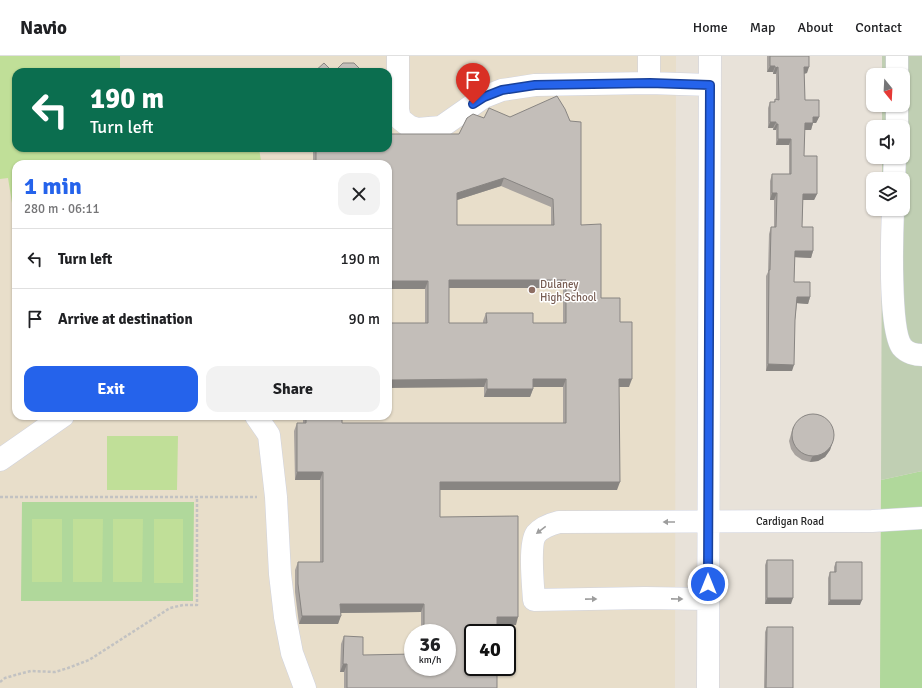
<!DOCTYPE html>
<meta charset="utf-8">
<style>
body{margin:0;font-family:Signika,sans-serif;background:#f2f2f2;color:#202124;height:100vh;display:flex;flex-direction:column;font-size:15px;white-space:nowrap}
*{box-sizing:border-box;margin:0}
p{font-size:13px;color:#757577}
.icon{flex:none;width:22px;height:22px;fill:none;stroke:currentColor;stroke-width:2;stroke-linecap:round;stroke-linejoin:round}
.map{position:relative;flex:1;overflow:hidden}
.panel{position:absolute;left:12px;top:104px;width:380px;height:260px;display:flex;flex-direction:column;background:#fff;border-radius:12px;box-shadow:0 1px 3px #0004}
.panel>*{flex:none}
.top-card{position:absolute;left:12px;top:12px;width:380px;height:84px;border-radius:12px;box-shadow:0 1px 3px #0004;background:#0b6e4f;color:#fff;overflow:hidden}
.needle{width:26px;rotate:162deg}
.fabs{position:absolute;left:866px;top:12px;display:grid;gap:8px}
.fabs a{display:grid;place-items:center;width:44px;height:44px;border-radius:8px;background:#fff;box-shadow:0 1px 3px #0004;font-size:20px}
.speed{position:absolute;left:404px;top:568px;display:flex;gap:8px;font-size:20px;font-weight:700;text-align:center}
.speed>*{display:grid;place-content:center;width:52px;height:52px;border-radius:50%;background:#fff;box-shadow:0 1px 3px #0004;line-height:1}
.speed small{font-size:10px;font-weight:400}
.speed .limit{border:2px solid #111;border-radius:6px;background:#fff;color:#111}
.pin{position:absolute;display:grid;place-items:center;width:34px;height:34px;color:#fff;margin:-41px -17px;border-radius:50% 50% 50% 0;rotate:-45deg;box-shadow:0 0 4px #0007}
.pin .icon{rotate:45deg}
.me{position:absolute;width:44px;margin:-22px;rotate:0deg;stroke-linejoin:round;filter:drop-shadow(0 0 3px #0008)}
.turn{display:flex;align-items:center;gap:14px;height:84px;padding:0 12px;font-size:18px}
.turn .icon{width:52px;height:52px;stroke-width:2.5}
.turn b{display:block;font-size:28px;line-height:34px}
.round{display:grid;place-items:center;flex:none;width:42px;height:42px;border-radius:12px;background:#f2f2f2}
.summary{display:flex;align-items:center;justify-content:space-between;height:68px;padding:0 12px}
h1{font-size:24px;font-weight:800;line-height:30px;color:#2563eb}
.primary-button{display:flex;gap:8px;margin-top:auto;padding:8px 12px}
.primary-button a{flex:1;height:46px;border-radius:12px;background:#2563eb;color:#fff;font-size:16px;font-weight:800;line-height:46px;text-align:center}
.primary-button a+a{background:#f2f2f2;color:#202124}
ul{padding:0;list-style:none}
li{display:flex;align-items:center;gap:12px;height:60px;padding:0 12px;border-top:1px solid #e0e0e0}
li div{flex:1}
li b{display:block;font-size:15px}
li em{font-style:normal}
header{display:flex;align-items:center;gap:24px;box-sizing:border-box;height:56px;padding:0 20px;background:#fff;border-bottom:1px solid #e0e0e0}
header strong{font-size:19px}
nav{display:flex;gap:22px;margin-inline-start:auto;font-size:14px}
.map>svg:first-child{display:block}
.education{fill:#e8deca;fill-rule:evenodd}
.green{fill:#b0d89b}
.cemetery{fill:#c0cfb3}
.pitch{fill:#c0df98}
.lines{fill:none;stroke-linecap:round;stroke-linejoin:round}
.minor-casing{stroke:#cfd2de;stroke-width:23}
.path{stroke:#c2c2c2;stroke-width:2.5;stroke-dasharray:3 2;stroke-linecap:butt}
.minor{stroke:#fff;stroke-width:22}
.wall{fill:#a8a39f;fill-rule:evenodd}
.shaded-wall{fill:#888582}
.building{fill:#c3beb9;stroke:#888582;fill-rule:evenodd}
.oneway{fill:#9d9d9d}
.route-casing{stroke:#184099;stroke-width:10}
.route{stroke:#2563eb;stroke-width:7}
.education-dot{fill:#8d6e63;stroke:#fff;stroke-width:1.5}
.labels{text-anchor:middle;stroke-width:3;stroke-linejoin:round;paint-order:stroke}
.education-label{font-size:11px;fill:#785e54;stroke:#fff;text-anchor:start}
.street-label{font-size:11px;fill:#262626;stroke:#fff}
</style>
<header>
<strong>Navio</strong>
<nav><a>Home</a><a>Map</a><a>About</a><a>Contact</a></nav>
</header>
<div class="map">
<svg width="922" height="632" viewBox="0 0 922 632">
<rect width="100%" height="100%" fill="#e8e2d9"/>
<path class="education" d="M0 0H676L675 632H0ZM16 16H388V92H16ZM16 108H388V360H16ZM413 577H447V611H413ZM473 577H507V611H473Z"/>
<path class="green" d="M922 415V632H880L881 424Z
M22 446H194L193 545H21Z"/>
<path class="cemetery" d="M882 0H922V415L881 424 882 153H903V123H882V101H903V71H882V49H903V19H882Z"/>
<path class="pitch" d="M0 0H120V16H16V92H259L261 105 270 107V108H16V172L8 122 0 123Z
M107 380H178L177 434H107Z
M32 463H62V526H32Z
M73 463H103L102 526H73Z
M113 463H143L142 526H113Z
M154 463H183V527H154Z"/>
<g class="lines">
<defs>
<path id="minor" d="M398 0V54L400 63 409 70 417 73 441 71 484 41 502 34 535 29 649 27 710 29
M649 0V27
M897 19V0
M897 71V49
M894 123 895 101
M893 153C892 178 889 274 902 291 907 297 916 299 922 299
M256 360 269 379 276 441 280 518 285 561 292 597 305 632
M0 404 63 360
M708 543 645 542 534 544C533 530 529 488 536 478 542 471 551 468 559 466L872 465 922 462
M708 632 710 0"/>
</defs>
<use href="#minor" class="minor-casing"/>
<path class="path" d="M0 441H257
M0 626 5 622 19 618 31 615 55 616 68 612 89 604 170 552 183 549H197V441"/>
<use href="#minor" class="minor"/>
</g>
<path class="wall" d="M767 0H809L807 17 804 18 805 44 819 61 816 67H813L811 74H804V100L817 138 814 144H803L802 171 813 195 811 202 795 201 794 226 810 241 808 248 797 247 795 264 792 315H766V220L768 216 769 178 771 171H774V144H770V125L772 118H789V89H776V74H773V72H768V52L770 46H774L775 43 776 44V18H773V16H767Z
M467 62 581 169 601 242 620 266 629 331H619L617 434H440V461L516 569H497V632H344V616H340L341 588 344 580 363 599 413 611 447 577H421V556L341 557 338 568H299L295 536V514L298 506H320V424H295L294 375 297 367H303V364L305 360H342V367H563V331H533V333L530 341H484V331L425 267V233L388 108H313V92H388L459 78ZM501 130 551 151V169H457V144ZM449 232H563V267H533L486 257 483 265V267H449Z
M793 371 832 388 830 394 825 401 818 405 810 406 802 404 795 399 791 393 789 385Z
M767 504 791 548H765V509Z
M836 506 860 549H828V522L830 516H834V511Z
M767 571 793 632H764L765 576Z"/>
<path class="shaded-wall" d="M770 10H775L773 16H767Z
M778 11 776 18H773L775 12Z
M804 11H809L807 17 802 18Z
M813 61H819L816 67H811Z
M770 66H776L773 72H768Z
M805 67H813L811 74H802Z
M776 68H778L776 74H773Z
M778 83H791L789 89H776Z
M504 122 501 130 454 145 457 137Z
M772 137H777L774 144H770Z
M803 138H817L814 144H801Z
M795 195H813L811 202 792 201Z
M449 224H566L563 232H446Z
M388 225H428L425 233H388Z
M797 241H810L808 248 795 247Z
M768 308 794 309 792 315H766Z
M487 323 484 331 388 332V324Z
M533 323H566L563 331H530Z
M619 323H632L629 331H617Z
M487 333H533L530 341H484Z
M832 388 830 394 825 401 818 405 810 406 812 401Z
M297 416H323L320 424H295Z
M440 426H620L617 434H437Z
M767 542H793L791 548H765Z
M830 544H862L860 549H828Z
M340 548H424L421 556 337 557Z
M302 560H341L338 568H299Z
M497 561H518L516 569H494Z
M343 608H347L344 616H340Z"/>
<path class="building" d="M770 0H809V11H804L805 44H819V61H813V67H805L804 100H817V138H803L802 171H813V195H795L794 226H810V241H797L795 264 794 309 768 308 769 214H770L771 171H776L777 137H772V118H791V83H778V68H776V66H770V46H775V43L779 44 778 11 775 12V10H770Z
M324 7 333 16H314Z
M343 7H354L363 16H334Z
M557 40 565 53 570 65 581 66V169L601 168V242H620V266H632V323H619L620 426H440V461L518 460V561H497V577H473V611H497V632H347V608H343L344 580 363 581V599L413 598V611H447V577H424V548H340L341 560H302L298 528V506H323V416H297V367H306V360H342V367H566V323H533V333H487V323L388 324V267H428V225H388V108H316V92H388V78H459L467 62 473 58 484 62 489 52 510 61ZM504 122 553 143 554 169H457V137ZM449 224H566V267H533V257H486L487 267H449Z
M792 379a21 21 0 1 1 42 0a21 21 0 1 1-42 0Z
M767 504H793V542H767Z
M836 506H862V544H830V516H836Z
M767 571H793V632H766Z"/>
<defs><path id="oneway-solid" d="M-6-.8H1V-3.2L6.5 0L1 3.2V.8H-6Z"/></defs>
<g class="oneway">
<use href="#oneway-solid" transform="translate(669 466) rotate(180)"/>
<use href="#oneway-solid" transform="translate(541 474) rotate(142)"/>
<use href="#oneway-solid" transform="translate(591 543) rotate(-1)"/>
<use href="#oneway-solid" transform="translate(677 543) rotate(1)"/>
</g>
<g class="lines">
<defs>
<path id="route" d="M473 48 484 41 502 34 535 29 650 27 710 29 708 528"/>
</defs>
<use href="#route" class="route-casing"/>
<use href="#route" class="route"/>
</g>
<circle class="education-dot" cx="532" cy="234" r="4"/>
<g class="labels">
<g class="education-label">
<text x="540" y="232">Dulaney<tspan x="540" dy="13">High School</tspan></text>
</g>
<g class="street-label">
<text x="790" y="469">Cardigan Road</text>
</g>
</g>
</svg>
<div class="fabs">
<a><svg class="needle" viewBox="-14 -14 28 28"><path d="M0-13l5 13h-10z" fill="#e53935"/><path d="M0 13l5-13h-10z" fill="#757577"/></svg></a>
<a><svg class="icon" aria-label="sound" viewBox="0 0 24 24"><path d="M4 9h4l5-4v14l-5-4H4zM17 9q2 3 0 6"/></svg></a>
<a><svg class="icon" aria-label="layers" viewBox="0 0 24 24"><path d="M12 4l9 5-9 5-9-5zM3 14l9 5 9-5"/></svg></a>
</div>
<div class="speed"><div>36<small>km/h</small></div><div class="limit">40</div></div>
<div class="pin" style="left:473px;top:48px;background:#d93025"><svg class="icon" aria-label="arrive" viewBox="0 0 24 24"><path d="M6 21V4h12l-3 4 3 4H6"/></svg></div>
<svg class="me" style="left:708px;top:528px" viewBox="-20 -20 40 40"><circle r="17" fill="#2563eb" stroke="#fff" stroke-width="3"/><path d="M0-11L8 9 0 5-8 9z" fill="#fff"/></svg>
<div class="top-card">
<div class="turn"><svg class="icon" aria-label="left" viewBox="0 0 24 24"><path d="M17 20v-9H6M10 6l-5 5 5 5"/></svg><div><b>190 m</b>Turn left</div></div>
</div>
<section class="panel">
<div class="summary"><div><h1>1 min</h1><p>280 m · 06:11</p></div><a class="round"><svg class="icon" aria-label="close" viewBox="0 0 24 24"><path d="M6 6l12 12M18 6L6 18"/></svg></a></div>
<ul>
<li><svg class="icon" aria-label="left" viewBox="0 0 24 24"><path d="M17 20v-9H6M10 6l-5 5 5 5"/></svg><div><b>Turn left</b></div><em>190 m</em></li>
<li><svg class="icon" aria-label="arrive" viewBox="0 0 24 24"><path d="M6 21V4h12l-3 4 3 4H6"/></svg><div><b>Arrive at destination</b></div><em>90 m</em></li>
</ul>
<div class="primary-button"><a>Exit</a><a>Share</a></div>
</section>
</div>
